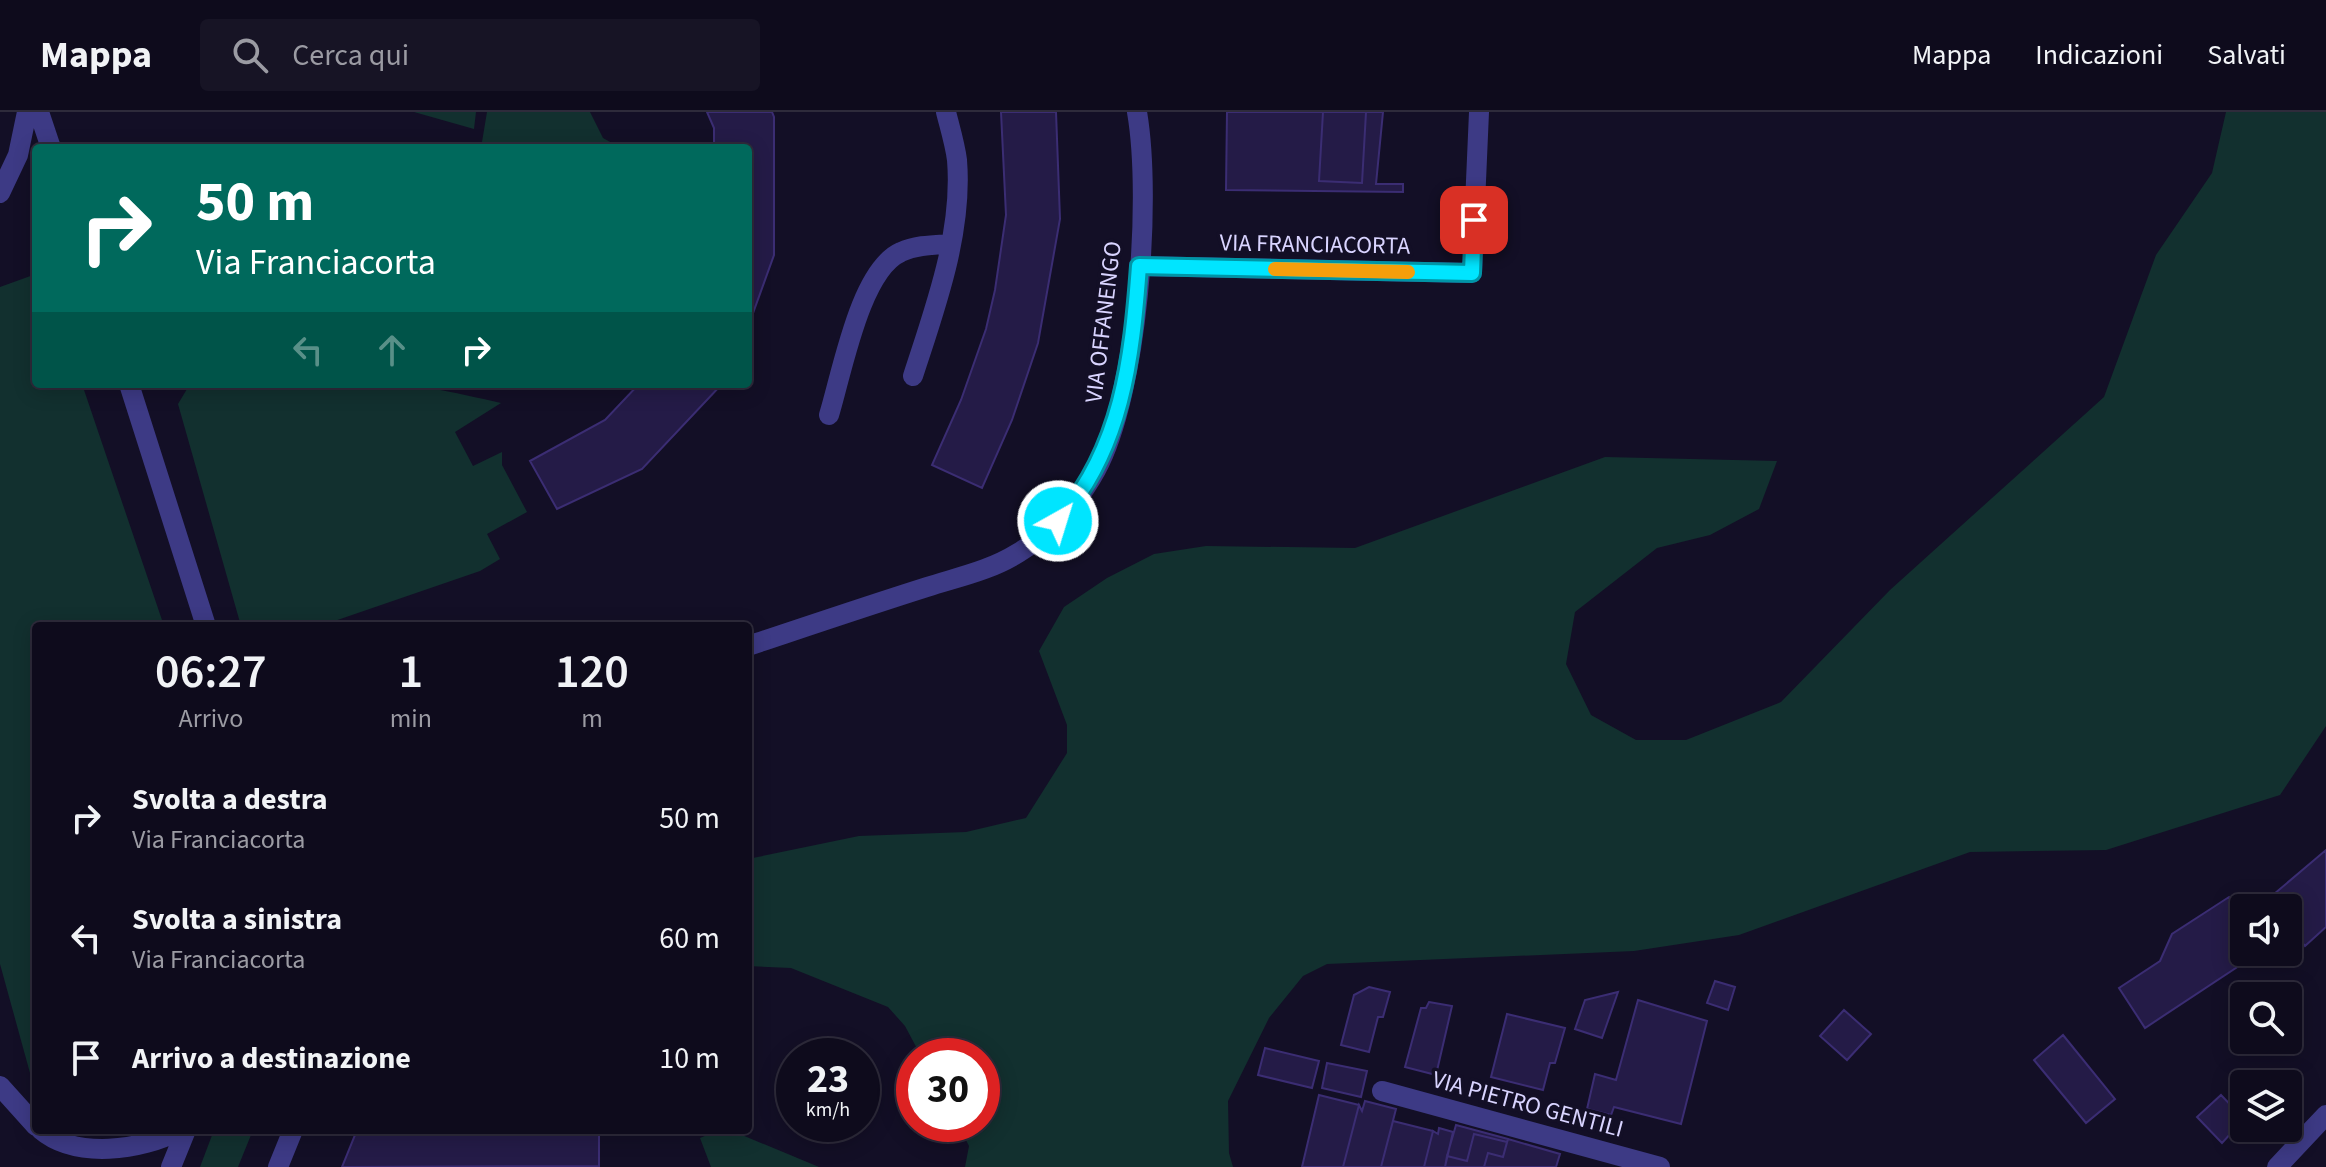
<!DOCTYPE html>
<html lang="it">
<style>
body{margin:0;font-family:"Source Sans 3",sans-serif;background:#171425;color:#f1f3f6;height:100vh;display:flex;flex-direction:column;font-size:30px;white-space:nowrap}
*{box-sizing:border-box;margin:0}
p{font-size:26px;color:#9b9ba3}
.icon{flex:none;width:44px;height:44px;fill:none;stroke:currentColor;stroke-width:2;stroke-linecap:round;stroke-linejoin:round}
.map{position:relative;flex:1;overflow:hidden}
.side{position:absolute;left:32px;top:510px;width:720px;height:512px;display:flex;flex-direction:column;background:#0e0b1c;border-radius:8px;box-shadow:0 4px 20px #0003,0 0 0 2px #2e2b3b}
.side>*{flex:none}
.guide{position:absolute;left:32px;top:32px;width:720px;height:244px;border-radius:8px;box-shadow:0 4px 20px #0003,0 0 0 2px #2e2b3b;background:#00695c;color:#fff;overflow:hidden}
.controls{position:absolute;left:2230px;top:782px;display:grid;gap:16px}
.controls a{display:grid;place-items:center;width:72px;height:72px;border-radius:8px;background:#0e0b1c;box-shadow:0 4px 20px #0003,0 0 0 2px #2e2b3b;font-size:40px}
.speed{position:absolute;left:776px;top:926px;display:flex;gap:16px;font-size:40px;font-weight:700;text-align:center}
.speed>*{display:grid;place-content:center;width:104px;height:104px;border-radius:50%;background:#0e0b1c;box-shadow:0 4px 20px #0003,0 0 0 2px #2e2b3b;line-height:1}
.speed small{font-size:20px;font-weight:400}
.speed .limit{border:12px solid #d22;background:#fff;color:#111}
.pin{position:absolute;display:grid;place-items:center;width:68px;height:68px;color:#fff;margin:-34px;border-radius:16px;box-shadow:0 4px 12px #0006}
.me{position:absolute;width:88px;margin:-44px;rotate:39deg;stroke-linejoin:round;filter:drop-shadow(0 0 6px #0008)}
.turn{display:flex;align-items:center;gap:28px;height:168px;padding:0 32px;font-size:36px}
.turn .icon{width:104px;height:104px;stroke-width:2.5}
.turn b{display:block;font-size:56px;line-height:68px}
.lanes{display:flex;align-items:center;height:76px;padding:0 32px;background:#0003;justify-content:center;gap:40px;direction:ltr}
.lanes .off{opacity:.35}
.eta{display:flex;justify-content:space-evenly;align-items:center;height:136px;text-align:center}
.eta b{font-size:48px;font-weight:600;line-height:56px}
ul{padding:0;list-style:none}
li{display:flex;align-items:center;gap:24px;height:120px;padding:0 32px}
li div{flex:1}
li b{display:block;font-size:30px}
li em{font-style:normal}
header{display:flex;align-items:center;gap:48px;box-sizing:border-box;height:112px;padding:0 40px;background:#0e0b1c;border-bottom:2px solid #2e2b3b}
header strong{font-size:38px}
nav{display:flex;gap:44px;margin-inline-start:auto;font-size:28px}
.search{width:560px;height:72px;background:#171425;display:flex;align-items:center;gap:20px;box-sizing:border-box;padding:0 28px;border-radius:8px;color:#9b9ba3;font-size:30px}
.map>svg:first-child{display:block}
.green{fill:#12302f}
.building{fill:#241b47;stroke:#3b2d73;stroke-width:2}
.lines{fill:none;stroke-linecap:round;stroke-linejoin:round}
.minor{stroke:#3d3a85;stroke-width:20}
.route-casing{stroke:#0095a6;stroke-width:20}
.route{stroke:#00e5ff;stroke-width:14}
.slow{stroke:#f59e0b;stroke-width:14}
.labels{text-anchor:middle;stroke-width:7;stroke-linejoin:round;paint-order:stroke}
.street-label{font-size:24px;fill:#d9d4ff;stroke:#130f26}
</style>
<header>
<strong>Mappa</strong>
<div class="search"><svg class="icon" aria-label="search" viewBox="0 0 24 24"><circle cx="10" cy="10" r="6"/><path d="M15 15l6 6"/></svg>Cerca qui</div>
<nav><a>Mappa</a><a>Indicazioni</a><a>Salvati</a></nav>
</header>
<div class="map">
<svg width="2326" height="1055" viewBox="0 0 2326 1055">
<rect width="100%" height="100%" fill="#130f26"/>
<path class="green" d="M414 0H476L474 17Z
M487 0H590L603 26 621 36H481Z
M2226 0H2326V614L2280 683 2106 738 1970 740 1739 823 1634 839 1327 852 1303 864 1269 906 1228 989 1229 1041 1233 1055H965L969 1034 958 1012H982V944H921L905 914 888 895 791 856 748 854V747L859 724 966 720 1026 706 1067 641V613L1039 539 1064 495 1107 466 1154 442 1206 434 1355 436 1605 345 1777 349 1759 397 1710 423 1657 436 1575 500 1566 552 1591 603 1636 628H1686L1781 590 1890 478 2104 285 2156 143 2212 61Z
M36 162V272H82L164 514H36V966L30 961 0 852V175Z
M190 272H284L292 277C358 259 436 276 501 291L455 320 473 354 502 340V353L527 400 487 422 500 447 480 459 320 514H241L178 292Z
M214 1018H253L238 1055H200Z
M719 1018H730L819 1055H711L700 1026Z"/>
<path class="building" d="M707 0H772L774 5V143L748 215V36H714V16Z
M1001 0H1056L1060 107 1038 231 1012 308 982 376 932 353 961 288 986 217 995 178 1006 103Z
M1227 0H1383L1376 72H1403V80L1226 78Z
M1323 0H1366L1362 71 1319 69Z
M639 272H722L642 357 557 397 530 349 605 308Z
M2326 738V815L2305 834 2288 814V796H2273L2267 788Z
M2229 785 2244 807V840H2260L2145 916 2119 876 2160 849 2172 822Z
M1715 869 1735 875 1728 898 1707 891Z
M1369 875 1390 880 1383 905H1378L1369 940 1341 933 1354 883Z
M1618 880 1602 926 1575 917 1585 888Z
M1638 888 1707 909 1681 1012 1614 995 1611 1003 1587 997 1595 962 1616 968Z
M1429 890 1452 894 1436 963 1405 955 1421 896H1426Z
M1844 898 1871 922 1847 948 1820 924Z
M1507 902 1565 916 1555 951H1550L1543 978 1491 965Z
M2063 923 2115 987 2086 1011 2034 948Z
M1265 936 1319 949 1312 976 1258 963Z
M1327 951 1367 959 1361 985 1322 976Z
M1319 983 1359 993 1343 1055H1302Z
M2221 983 2244 1007 2222 1031 2197 1005Z
M1365 989 1396 997 1381 1055H1343L1359 993 1362 999Z
M1393 1009 1433 1019 1424 1055H1381Z
M1456 1013 1508 1027 1507 1030 1474 1022 1467 1049 1447 1044Z
M1439 1016 1453 1020 1445 1055H1424L1433 1019 1438 1022Z
M357 1018H599V1054L342 1055Z
M1474 1022 1507 1030 1503 1045 1488 1041 1484 1055H1445L1447 1044 1467 1049Z
M1508 1027 1560 1042 1556 1055H1484L1488 1041 1503 1045Z"/>
<g class="lines">
<path class="minor" d="M39 0 51 36
M0 81 18 43 27 0
M1139 154 1472 161 1479 0
M913 264C935 196 963 121 957 48 955 32 950 16 946 0
M129 272 206 514
M829 303C842 261 860 158 901 140 916 133 934 133 950 132
M748 534C808 514 867 494 927 475 958 465 989 459 1018 441 1050 422 1078 391 1096 358 1138 281 1152 87 1137 0
M0 974 36 1014
M1382 979 1660 1055
M41 1018C75 1047 142 1039 179 1018
M171 1055 186 1018
M278 1055 293 1018
M2277 1055 2326 1003"/>
</g>
<g class="lines">
<defs>
<path id="route" d="M1058 409C1122 338 1132 247 1139 154L1472 161 1474 108"/>
</defs>
<use href="#route" class="route-casing"/>
<use href="#route" class="route"/>
<path class="slow" d="M1275 157 1408 160"/>
</g>
<g class="labels">
<g class="street-label">
<text transform="translate(1315 132) rotate(1)" y="8">VIA FRANCIACORTA</text>
<text transform="translate(1103 210) rotate(-83)" y="8">VIA OFFANENGO</text>
<text transform="translate(1528 992) rotate(15)" y="8">VIA PIETRO GENTILI</text>
</g>
</g>
</svg>
<div class="controls">
<a><svg class="icon" aria-label="sound" viewBox="0 0 24 24"><path d="M4 9h4l5-4v14l-5-4H4zM17 9q2 3 0 6"/></svg></a>
<a><svg class="icon" aria-label="search" viewBox="0 0 24 24"><circle cx="10" cy="10" r="6"/><path d="M15 15l6 6"/></svg></a>
<a><svg class="icon" aria-label="layers" viewBox="0 0 24 24"><path d="M12 4l9 5-9 5-9-5zM3 14l9 5 9-5"/></svg></a>
</div>
<div class="speed"><div>23<small>km/h</small></div><div class="limit">30</div></div>
<div class="pin" style="left:1474px;top:108px;background:#d93025"><svg class="icon" aria-label="arrive" viewBox="0 0 24 24"><path d="M6 21V4h12l-3 4 3 4H6"/></svg></div>
<svg class="me" style="left:1058px;top:409px" viewBox="-20 -20 40 40"><circle r="17" fill="#00e5ff" stroke="#fff" stroke-width="3"/><path d="M0-11L8 9 0 5-8 9z" fill="#fff"/></svg>
<div class="guide">
<div class="turn"><svg class="icon" aria-label="right" viewBox="0 0 24 24"><path d="M7 20v-9h11M14 6l5 5-5 5"/></svg><div><b>50 m</b>Via Franciacorta</div></div>
<div class="lanes"><svg class="icon off" aria-label="left" viewBox="0 0 24 24"><path d="M17 20v-9H6M10 6l-5 5 5 5"/></svg><svg class="icon off" aria-label="ahead" viewBox="0 0 24 24"><path d="M12 20V5M6 11l6-6 6 6"/></svg><svg class="icon" aria-label="right" viewBox="0 0 24 24"><path d="M7 20v-9h11M14 6l5 5-5 5"/></svg></div>
</div>
<section class="side">
<div class="eta">
<div><b>06:27</b><p>Arrivo</p></div>
<div><b>1</b><p>min</p></div>
<div><b>120</b><p>m</p></div>
</div>
<ul>
<li><svg class="icon" aria-label="right" viewBox="0 0 24 24"><path d="M7 20v-9h11M14 6l5 5-5 5"/></svg><div><b>Svolta a destra</b><p>Via Franciacorta</p></div><em>50 m</em></li>
<li><svg class="icon" aria-label="left" viewBox="0 0 24 24"><path d="M17 20v-9H6M10 6l-5 5 5 5"/></svg><div><b>Svolta a sinistra</b><p>Via Franciacorta</p></div><em>60 m</em></li>
<li><svg class="icon" aria-label="arrive" viewBox="0 0 24 24"><path d="M6 21V4h12l-3 4 3 4H6"/></svg><div><b>Arrivo a destinazione</b></div><em>10 m</em></li>
</ul>
</section>
</div>
